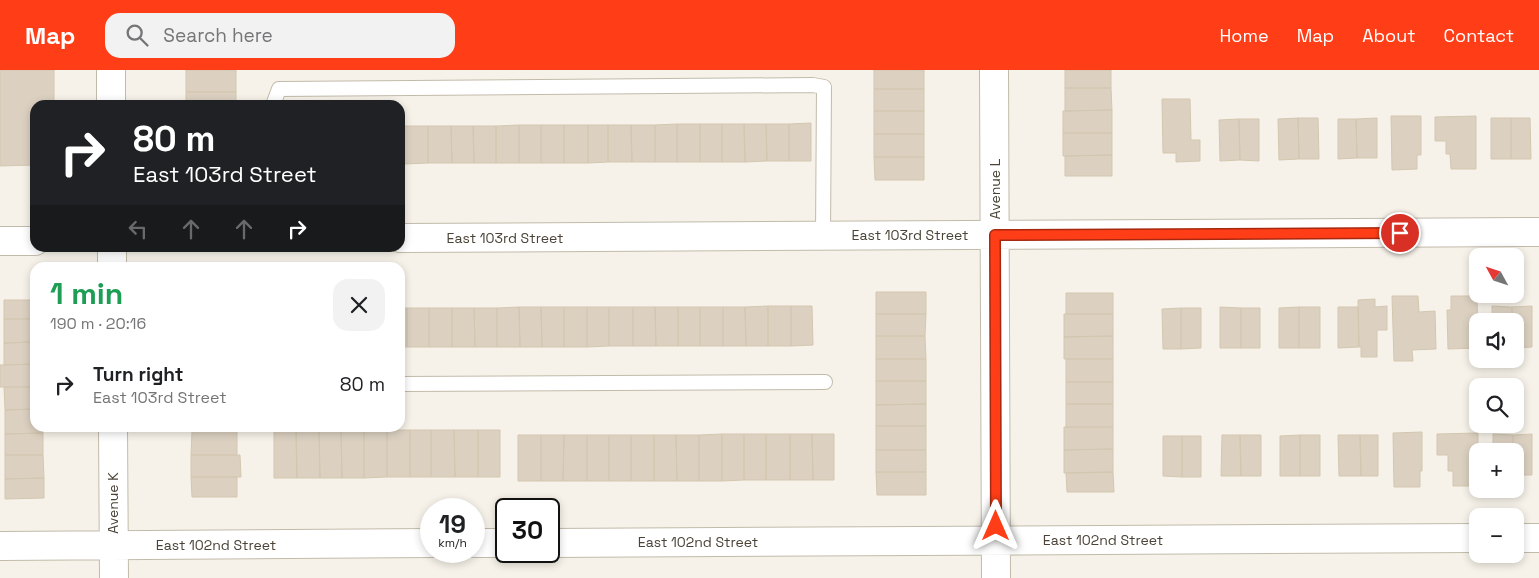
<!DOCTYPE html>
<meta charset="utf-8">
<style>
body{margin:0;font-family:"Space Grotesk",sans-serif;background:#f2f2f2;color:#202124;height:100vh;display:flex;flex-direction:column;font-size:19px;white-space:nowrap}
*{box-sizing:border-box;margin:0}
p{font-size:16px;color:#757577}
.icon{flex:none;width:28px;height:28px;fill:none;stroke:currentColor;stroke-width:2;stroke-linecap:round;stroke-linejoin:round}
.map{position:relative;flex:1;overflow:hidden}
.details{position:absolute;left:30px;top:192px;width:375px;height:170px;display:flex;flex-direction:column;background:#fff;border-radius:15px;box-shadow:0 2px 8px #0003}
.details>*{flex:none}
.hud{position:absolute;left:30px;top:30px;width:375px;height:152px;border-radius:15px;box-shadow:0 2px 8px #0003;background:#202124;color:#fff;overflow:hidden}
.needle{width:32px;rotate:310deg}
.fabs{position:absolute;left:1469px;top:178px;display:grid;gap:10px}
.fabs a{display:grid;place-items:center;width:55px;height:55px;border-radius:10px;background:#fff;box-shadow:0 2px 8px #0003;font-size:25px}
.speed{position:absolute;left:420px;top:428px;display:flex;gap:10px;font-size:25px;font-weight:700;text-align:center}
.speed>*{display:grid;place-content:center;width:65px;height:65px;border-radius:50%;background:#fff;box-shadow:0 2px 8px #0003;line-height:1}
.speed small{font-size:12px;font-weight:400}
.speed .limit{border:2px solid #111;border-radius:8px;background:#fff;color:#111}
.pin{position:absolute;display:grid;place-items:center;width:42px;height:42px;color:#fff;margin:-21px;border:2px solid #fff;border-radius:50%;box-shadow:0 1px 5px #0007}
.me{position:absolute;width:55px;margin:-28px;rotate:0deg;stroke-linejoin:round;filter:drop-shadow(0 0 4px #0008)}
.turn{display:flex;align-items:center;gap:18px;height:105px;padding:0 20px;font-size:22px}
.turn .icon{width:65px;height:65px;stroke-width:2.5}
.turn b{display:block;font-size:35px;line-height:42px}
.lanes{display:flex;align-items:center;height:48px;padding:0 20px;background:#0003;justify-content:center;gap:25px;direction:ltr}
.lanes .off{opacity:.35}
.round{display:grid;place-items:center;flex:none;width:52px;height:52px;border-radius:15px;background:#f2f2f2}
.head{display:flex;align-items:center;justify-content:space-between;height:85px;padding:0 20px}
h1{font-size:30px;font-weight:700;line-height:38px;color:#1e9e55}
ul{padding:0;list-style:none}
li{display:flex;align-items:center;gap:15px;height:75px;padding:0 20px}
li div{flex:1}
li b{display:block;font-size:19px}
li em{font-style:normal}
header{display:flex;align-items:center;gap:30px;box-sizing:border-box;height:70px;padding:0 25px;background:#ff3e17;color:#fff}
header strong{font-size:24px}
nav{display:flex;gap:28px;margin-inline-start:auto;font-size:18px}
.search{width:350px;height:45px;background:#f2f2f2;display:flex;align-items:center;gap:12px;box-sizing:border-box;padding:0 18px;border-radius:15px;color:#757577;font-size:19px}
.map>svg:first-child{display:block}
.building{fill:#dcd1c1;stroke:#d4c7b0}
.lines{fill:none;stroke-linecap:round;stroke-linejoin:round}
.lane-casing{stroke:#c2bbab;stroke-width:16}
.street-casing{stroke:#c2bbab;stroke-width:30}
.lane{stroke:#fff;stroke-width:14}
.street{stroke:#fff;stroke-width:28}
.route-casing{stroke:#a6280f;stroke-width:12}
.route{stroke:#ff3e17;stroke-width:9}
.labels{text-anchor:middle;stroke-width:4;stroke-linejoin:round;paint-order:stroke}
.street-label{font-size:14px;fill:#4b4337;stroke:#fff}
</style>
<header>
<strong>Map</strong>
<div class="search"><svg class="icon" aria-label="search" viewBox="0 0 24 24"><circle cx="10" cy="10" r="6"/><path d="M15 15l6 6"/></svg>Search here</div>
<nav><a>Home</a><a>Map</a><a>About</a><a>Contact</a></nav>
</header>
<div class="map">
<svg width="1539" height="508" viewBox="0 0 1539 508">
<rect width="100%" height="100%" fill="#f6f2e9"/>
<path class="building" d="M0 0H54V35H35V95L0 96Z
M186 0H236V22H186Z
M874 0H924V19H874Z
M1065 0H1111V18H1065Z
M1065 18H1111L1112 40 1065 41Z
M874 19H924V41H874Z
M186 22H236V35H186Z
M1162 29H1190L1191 70H1200V91L1176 92V83H1163Z
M1112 40V63H1063V41Z
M874 41H924V64H874Z
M1391 46H1421V85H1417V99L1392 100Z
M1476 46V99H1451L1450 84H1446V71H1435V47Z
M1298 48 1299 89 1279 90 1278 49Z
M1298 48H1318L1319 89H1299Z
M1377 48V88H1357L1356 49Z
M1491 48H1511V89H1491Z
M1511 48H1530L1531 89H1511Z
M1239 49 1240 90 1220 91 1219 50Z
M1239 49H1259V91L1240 90Z
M1338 49H1356L1357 88 1338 89Z
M811 53V91H789V54Z
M677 54V92H655V55Z
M677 54H700V92H677Z
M700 54H722V92H700Z
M722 54H744L745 92H722Z
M744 54H766L767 91 745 92Z
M766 54H789V91H767Z
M519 55V93H496V56Z
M519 55H541V93H519Z
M541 55H564V93H541Z
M564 55H588V93H564Z
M588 55H608V92L588 93Z
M608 55H631L632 92H608Z
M631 55H655V92H632Z
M400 56H404V94H400Z
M404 56H428V93L404 94Z
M428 56H451L452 93H428Z
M451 56H473L474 93H452Z
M473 56H496V93H474Z
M1063 63H1112V85L1063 86Z
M874 64H924V87H874Z
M1112 85V106H1065V86Z
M874 87H924V110H875Z
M876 222H926V244H876Z
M1066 223H1113V244H1066Z
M1392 226H1418L1419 242 1435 241 1436 279 1412 280 1413 291H1394Z
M1451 226H1477L1478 278 1448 279 1447 240H1451Z
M1375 229V237L1387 236V260H1377V287H1361V277H1359L1358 230Z
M4 230H35V249H4Z
M768 236V276H746L745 237Z
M768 236H791V276H768Z
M791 236H812L813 275 791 276Z
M1492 236 1512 237V251H1492Z
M1532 236V277L1515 278V251H1512V237Z
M519 237 520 277H497V238Z
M519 237H541L542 277H520Z
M541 237H564V277H542Z
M564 237H587V277H564Z
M587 237H609V276L587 277Z
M609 237H633V276H609Z
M633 237H655L656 276H633Z
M655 237H678V276H656Z
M678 237H700V276H678Z
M700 237H723V276H700Z
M723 237H745L746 276H723Z
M1220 237 1241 238V278H1220Z
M1299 237V278H1279V238Z
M1299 237H1320V278H1299Z
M1338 237H1358L1359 277 1338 278Z
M400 238H407V277H400Z
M407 238H429V277H407Z
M429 238H452V277H429Z
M452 238H474L475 277H452Z
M474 238H497V277H475Z
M1181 238V279H1163L1162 239Z
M1181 238H1201V278L1181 279Z
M1241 238H1260V278H1241Z
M876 244H926L925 266H876Z
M1064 244H1113V266L1064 267Z
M4 249H35V272L4 273Z
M876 266H925L926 289H876Z
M1113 266V289H1064V267Z
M35 272V294L4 295V273Z
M876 289H926V311H876Z
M1066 289H1113V312H1066Z
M35 294V317H0V295Z
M876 311H926V334L876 335Z
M1066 312H1113V334H1066Z
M4 317H35V339L5 340Z
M926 334V356H876V335Z
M1066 334H1113V357H1066Z
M35 339V358H43V363L5 364V340Z
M876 356H926V380H876Z
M1064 357H1113V379L1064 380Z
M192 358H237V361H192Z
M296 360 297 408H274V361Z
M296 360H319L320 408H297Z
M319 360H341L342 408H320Z
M341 360H364V408H342Z
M364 360H387V407L364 408Z
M387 360H410V407H387Z
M410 360H431V407H410Z
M431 360H454L455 407H431Z
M454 360H478V407H455Z
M478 360H500V407H478Z
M192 361H237V385H191Z
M1422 362V401H1420V417H1394L1393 363Z
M43 363V385H5V364Z
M1478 363V416H1453V401H1448V385H1437V364Z
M722 364V411H699V365Z
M722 364H744V410L722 411Z
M744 364H766V410H744Z
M766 364H790V410H766Z
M790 364H812L813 410H790Z
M812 364H834V410H813Z
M1493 364 1513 365V381H1493Z
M1532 364V405H1515V381H1513V365Z
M518 365H541V411H518Z
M541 365H564L563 411H541Z
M564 365H587V411H563Z
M587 365H609V411H587Z
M609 365H631V411H609Z
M631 365H654V411H631Z
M654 365H676L677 411H654Z
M676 365H699V411H677Z
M1222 365H1240L1241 406H1221Z
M1240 365H1261V406H1241Z
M1300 365V406H1280V366Z
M1300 365H1320V406H1300Z
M1338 365H1360L1361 406H1339Z
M1360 365H1378V406H1361Z
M1163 366H1182V407L1163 406Z
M1182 366H1201V407H1182Z
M1113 379V402L1064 403V380Z
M876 380H926V402H876Z
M5 385H43L44 408 5 409Z
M191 385H240L241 407H191Z
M876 402H926V425H877Z
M1113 402 1114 422H1067L1066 403Z
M191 407H237V427H192Z
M44 408V428L5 429V409Z"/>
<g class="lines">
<defs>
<path id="lane" d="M273 35 279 19 813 15 824 17 823 166
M400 314 825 312"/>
<path id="street" d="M111 0V35
M994 0 996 508
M400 168 1539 162
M0 171H35
M112 178V198
M113 358 114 508
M1515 468H1539
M474 473H506
M549 473 1478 468
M0 476 431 473"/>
</defs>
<use href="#lane" class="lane-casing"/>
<use href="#street" class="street-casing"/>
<use href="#lane" class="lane"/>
<use href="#street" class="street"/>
</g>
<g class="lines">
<defs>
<path id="route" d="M996 456 995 165 1400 163"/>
</defs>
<use href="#route" class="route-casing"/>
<use href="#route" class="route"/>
</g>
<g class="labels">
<g class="street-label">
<text transform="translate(995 119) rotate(-90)" y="5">Avenue L</text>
<text x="910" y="170">East 103rd Street</text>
<text x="505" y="173">East 103rd Street</text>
<text transform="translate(113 433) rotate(-90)" y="5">Avenue K</text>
<text x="1103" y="475">East 102nd Street</text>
<text x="698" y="477">East 102nd Street</text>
<text x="216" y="480">East 102nd Street</text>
</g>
</g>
</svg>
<div class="fabs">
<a><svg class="needle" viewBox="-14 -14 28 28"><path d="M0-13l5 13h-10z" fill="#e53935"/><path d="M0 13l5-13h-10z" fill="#757577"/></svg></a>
<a><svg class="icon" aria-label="sound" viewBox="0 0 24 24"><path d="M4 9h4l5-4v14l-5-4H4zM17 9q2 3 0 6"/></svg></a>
<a><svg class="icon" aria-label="search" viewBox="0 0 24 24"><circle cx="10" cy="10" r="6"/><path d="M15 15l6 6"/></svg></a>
<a>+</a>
<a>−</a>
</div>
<div class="speed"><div>19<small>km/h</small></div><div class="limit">30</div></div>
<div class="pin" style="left:1400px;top:163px;background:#d93025"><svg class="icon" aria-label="arrive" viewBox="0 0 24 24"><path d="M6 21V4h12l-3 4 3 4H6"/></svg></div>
<svg class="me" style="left:996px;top:456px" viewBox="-20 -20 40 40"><path d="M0-17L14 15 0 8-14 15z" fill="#ff3e17" stroke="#fff" stroke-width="4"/></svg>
<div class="hud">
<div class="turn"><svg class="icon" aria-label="right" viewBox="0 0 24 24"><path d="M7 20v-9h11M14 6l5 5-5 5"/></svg><div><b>80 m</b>East 103rd Street</div></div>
<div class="lanes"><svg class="icon off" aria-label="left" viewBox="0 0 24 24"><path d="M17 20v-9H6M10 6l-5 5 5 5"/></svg><svg class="icon off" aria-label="ahead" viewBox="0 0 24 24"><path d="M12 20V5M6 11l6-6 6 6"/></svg><svg class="icon off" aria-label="ahead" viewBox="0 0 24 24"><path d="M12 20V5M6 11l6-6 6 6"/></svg><svg class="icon" aria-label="right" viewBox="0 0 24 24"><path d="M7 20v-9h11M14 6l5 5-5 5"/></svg></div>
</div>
<section class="details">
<div class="head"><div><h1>1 min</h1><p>190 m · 20:16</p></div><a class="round"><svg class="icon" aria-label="close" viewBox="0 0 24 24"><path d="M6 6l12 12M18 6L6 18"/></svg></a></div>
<ul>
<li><svg class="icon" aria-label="right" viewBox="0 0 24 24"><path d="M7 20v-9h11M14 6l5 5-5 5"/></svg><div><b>Turn right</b><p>East 103rd Street</p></div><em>80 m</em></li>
</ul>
</section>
</div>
